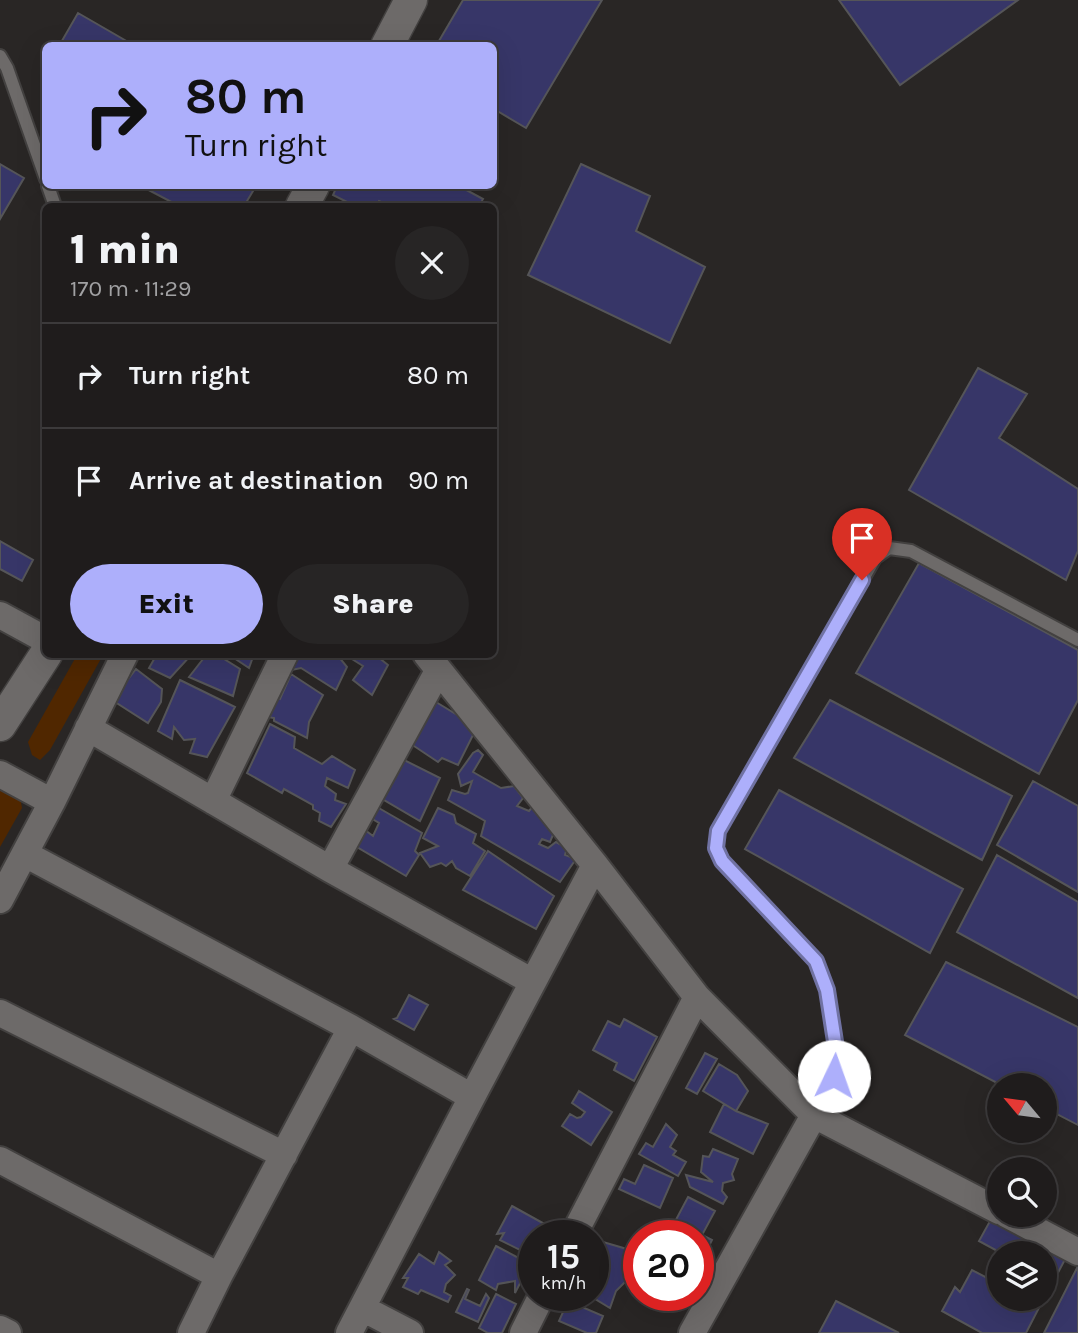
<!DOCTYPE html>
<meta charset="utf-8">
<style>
body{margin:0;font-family:Karla,sans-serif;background:#272525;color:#f1f3f6;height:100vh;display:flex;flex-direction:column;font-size:26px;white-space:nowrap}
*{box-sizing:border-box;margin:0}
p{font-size:23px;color:#a1a1a3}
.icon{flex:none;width:38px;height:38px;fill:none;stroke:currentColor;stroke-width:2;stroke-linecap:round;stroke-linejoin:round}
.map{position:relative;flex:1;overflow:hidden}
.side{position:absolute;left:42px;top:203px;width:455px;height:455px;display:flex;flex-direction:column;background:#1f1c1c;border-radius:10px;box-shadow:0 7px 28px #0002,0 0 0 2px #3c3a3b}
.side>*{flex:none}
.top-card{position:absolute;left:42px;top:42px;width:455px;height:147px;border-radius:10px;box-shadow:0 7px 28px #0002,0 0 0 2px #3c3a3b;background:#adaffb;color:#111;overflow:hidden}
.needle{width:46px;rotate:299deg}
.controls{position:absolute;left:987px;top:1073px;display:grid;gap:14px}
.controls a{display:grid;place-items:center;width:70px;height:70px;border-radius:50%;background:#1f1c1c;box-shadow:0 7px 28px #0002,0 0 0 2px #3c3a3b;font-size:35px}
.speed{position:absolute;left:518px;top:1220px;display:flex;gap:14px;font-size:35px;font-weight:700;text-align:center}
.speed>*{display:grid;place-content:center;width:91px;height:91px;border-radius:50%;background:#1f1c1c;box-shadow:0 7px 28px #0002,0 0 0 2px #3c3a3b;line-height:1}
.speed small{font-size:18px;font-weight:400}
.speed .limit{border:10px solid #d22;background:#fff;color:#111}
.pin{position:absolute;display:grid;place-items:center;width:60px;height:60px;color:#fff;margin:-72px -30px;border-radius:50% 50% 50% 0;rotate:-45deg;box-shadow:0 0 7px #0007}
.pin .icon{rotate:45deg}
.me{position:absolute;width:77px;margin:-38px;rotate:3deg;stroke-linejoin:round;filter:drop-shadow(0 0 5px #0008)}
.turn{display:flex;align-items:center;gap:24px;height:147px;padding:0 28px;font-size:32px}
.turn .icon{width:91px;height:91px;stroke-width:2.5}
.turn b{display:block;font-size:49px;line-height:60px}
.round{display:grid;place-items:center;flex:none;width:74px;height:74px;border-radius:37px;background:#272525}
.head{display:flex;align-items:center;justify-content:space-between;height:119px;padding:0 28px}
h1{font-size:42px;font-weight:800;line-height:52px}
.primary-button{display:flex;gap:14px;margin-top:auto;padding:14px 28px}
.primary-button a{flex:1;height:80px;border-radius:42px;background:#adaffb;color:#111;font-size:28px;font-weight:800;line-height:80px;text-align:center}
.primary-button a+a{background:#272525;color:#f1f3f6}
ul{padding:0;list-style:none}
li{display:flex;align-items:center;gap:21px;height:105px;padding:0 28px;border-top:2px solid #3c3a3b}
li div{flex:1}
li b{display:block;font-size:26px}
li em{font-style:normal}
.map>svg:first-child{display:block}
.green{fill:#502700}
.building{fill:#373668;stroke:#555558;stroke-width:2}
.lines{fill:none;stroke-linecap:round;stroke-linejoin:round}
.service-casing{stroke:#434140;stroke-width:16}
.minor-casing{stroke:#434140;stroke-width:30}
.tertiary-casing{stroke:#434140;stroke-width:35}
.service{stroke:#6d6a69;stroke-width:12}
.minor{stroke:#6d6a69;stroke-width:26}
.tertiary{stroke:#6d6a69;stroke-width:32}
.route-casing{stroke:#7072a3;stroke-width:18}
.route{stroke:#adaffb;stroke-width:12}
</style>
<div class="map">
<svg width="1078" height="1333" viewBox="0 0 1078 1333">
<rect width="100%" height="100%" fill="#292625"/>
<path class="green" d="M77 655H103L50 750 40 760 32 755 28 742Z
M6 786 19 791 22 808 0 847V789Z"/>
<path class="building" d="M463 0H602L526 128 494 109V46H436Z
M839 0H1018L900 85Z
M78 13 135 46H59Z
M0 164 24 178 0 219Z
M581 164 650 196 636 231 705 267 670 343 528 275Z
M141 186H256L244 206H179Z
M337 186H459L483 199 479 206H391L379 201 376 206H355L333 195Z
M978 368 1027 394 999 438 1078 489V551L1066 580 909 490Z
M0 541 33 560 22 581 0 569Z
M919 563 1078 650V700L1039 774 856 673Z
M157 654H192L170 678 149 668Z
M207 654H216L240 669 233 696 189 677Z
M228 654H254L249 668Z
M299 654H338V656L347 667 336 690 301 668 291 670Z
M344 654H378V657L388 665 372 695 353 680 363 666Z
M136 669 162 689 161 702 148 723 112 700Z
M291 674 323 695 309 722 307 738 274 721V718L262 716 272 695 280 699Z
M180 680 235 707 207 757 190 753 195 739 184 740 174 727 172 739 158 731Z
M431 699 477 727 458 765 442 758 438 762 408 742Z
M830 700 1012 796 982 860 794 758Z
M270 724 295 737 294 748 322 764 332 756 355 770 348 788 327 778 325 786 336 794 335 800 346 804 331 827 319 821 320 813 313 809V805L284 789 282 793 247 773Z
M478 750 483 755 473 772 501 788 514 786 523 798 517 806 529 811 534 805 555 830 550 842 542 839 539 844 548 848 556 842 567 848 565 855 576 859 560 882 481 836 485 821 448 800 452 790 465 794 468 793 472 781 461 786 458 774 473 753Z
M400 758 440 778 420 821 379 797Z
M1033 781 1078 806V892L997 845Z
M779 790 963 889 930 953 745 849Z
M377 807 422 833 415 851 419 855 406 876 357 847 365 830 373 836 379 823 369 817Z
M438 808 454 815 456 823 476 834 473 843 485 851 470 876 456 868 452 861 446 866 441 863 430 867 420 853 438 846 423 838Z
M488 851 554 896 536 929 463 890Z
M997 855 1078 902V998L957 932Z
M946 962 1078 1027V1125L1045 1108V1085H1001L905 1035Z
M409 995 428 1005 414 1030 394 1019 397 1018Z
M624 1019 657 1037 634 1081 614 1070 617 1063 593 1050 608 1021 620 1027Z
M705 1053 717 1059 697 1094 686 1088Z
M719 1064 737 1075 748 1091 736 1111 703 1091Z
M579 1091 612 1112 591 1145 562 1126 570 1114 577 1118 581 1117 585 1112 572 1103Z
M724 1104 736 1111 768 1124 753 1154 710 1132Z
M666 1124 677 1135 670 1147 676 1151 673 1155 686 1162 678 1176 639 1154 646 1143 653 1147Z
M713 1149 738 1159 732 1174 734 1180 723 1183 722 1191 727 1197 723 1204 690 1187 686 1175 713 1182 701 1172 703 1156 709 1157Z
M644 1165 673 1178 660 1208 619 1189 624 1179 635 1184Z
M688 1197 715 1211 702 1235 712 1240 706 1252 698 1248V1236H674L669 1233Z
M512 1206 550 1227 546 1236H534V1250L529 1247 526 1253 500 1240 504 1233 497 1234Z
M995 1212 1069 1252 1045 1297V1253H1001L979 1241Z
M603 1242 637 1252 631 1268 639 1273 631 1284 626 1281 616 1291 610 1308 590 1296 587 1302 576 1296 577 1295H593V1262Z
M496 1246 530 1264 515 1293V1281L498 1284 496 1290 479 1280Z
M439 1252 451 1261 445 1265 455 1275 446 1284 444 1292 451 1296 448 1302 421 1290 418 1294 403 1287 408 1278H403L419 1254 434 1264Z
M999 1259V1298H1044L1026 1333H982L942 1311 955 1287 960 1292 972 1270 989 1279Z
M1078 1266V1333H1044Z
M467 1289 469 1290 465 1299 480 1306 486 1294 489 1298 478 1322 456 1312Z
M496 1294 516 1304 502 1333H488L479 1328Z
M568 1301 603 1316 596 1333H587L559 1321Z
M836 1301 899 1333H819Z"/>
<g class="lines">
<defs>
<path id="service" d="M0 56 7 68 46 179
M48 186 55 206
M814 1115 834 1076 838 1061 827 990 816 961 722 861 716 848 718 831 875 558 889 548 911 551 1078 640"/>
<path id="minor" d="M0 615 46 640
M426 654 595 865 697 997 814 1115 692 1333
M88 728 330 869 533 982
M0 774 52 802
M213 801 285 654
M25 854 351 1028 472 1097
M330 869 438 671
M0 900 52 802 125 654
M0 1013 284 1155
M814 1115 999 1211
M0 1160 219 1276
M1006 1214 1078 1252
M573 1236 697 997
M362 1308 410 1333
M0 1329 8 1333
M191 1333 219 1276 351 1028
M349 1333 472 1097 595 865
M523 1333 542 1295"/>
<path id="tertiary" d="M387 46 411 0
M302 206 313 186
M0 725 46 654"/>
</defs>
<use href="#service" class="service-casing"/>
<use href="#minor" class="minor-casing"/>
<use href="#tertiary" class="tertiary-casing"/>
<use href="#service" class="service"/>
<use href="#minor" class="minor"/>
<use href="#tertiary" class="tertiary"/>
</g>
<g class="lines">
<defs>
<path id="route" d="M834 1076 838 1061 827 990 816 961 722 861 716 848 718 831 862 580"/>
</defs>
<use href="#route" class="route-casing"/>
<use href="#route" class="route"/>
</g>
</svg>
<div class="controls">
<a><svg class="needle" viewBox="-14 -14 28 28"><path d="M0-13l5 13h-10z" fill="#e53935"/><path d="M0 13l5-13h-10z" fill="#a1a1a3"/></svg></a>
<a><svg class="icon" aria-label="search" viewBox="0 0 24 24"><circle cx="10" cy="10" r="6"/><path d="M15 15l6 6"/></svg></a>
<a><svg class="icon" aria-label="layers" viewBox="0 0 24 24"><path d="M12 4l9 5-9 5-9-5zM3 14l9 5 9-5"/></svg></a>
</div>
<div class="speed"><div>15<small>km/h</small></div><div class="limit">20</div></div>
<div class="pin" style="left:862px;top:580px;background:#d93025"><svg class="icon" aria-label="arrive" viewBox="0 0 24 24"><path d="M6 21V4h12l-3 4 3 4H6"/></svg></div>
<svg class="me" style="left:834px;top:1076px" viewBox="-20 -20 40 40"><circle r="19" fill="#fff"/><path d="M0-13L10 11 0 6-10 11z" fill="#adaffb"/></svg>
<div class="top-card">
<div class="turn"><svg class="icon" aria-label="right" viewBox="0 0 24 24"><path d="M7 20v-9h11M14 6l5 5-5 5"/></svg><div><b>80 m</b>Turn right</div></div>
</div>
<section class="side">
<div class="head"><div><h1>1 min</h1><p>170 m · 11:29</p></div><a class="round"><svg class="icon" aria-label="close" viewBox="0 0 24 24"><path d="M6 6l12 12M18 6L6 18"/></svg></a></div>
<ul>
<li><svg class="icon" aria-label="right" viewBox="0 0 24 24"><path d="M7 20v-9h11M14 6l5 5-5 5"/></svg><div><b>Turn right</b></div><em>80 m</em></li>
<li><svg class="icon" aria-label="arrive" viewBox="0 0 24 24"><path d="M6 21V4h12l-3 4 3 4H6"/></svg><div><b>Arrive at destination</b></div><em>90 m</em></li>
</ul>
<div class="primary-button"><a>Exit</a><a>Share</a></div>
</section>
</div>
